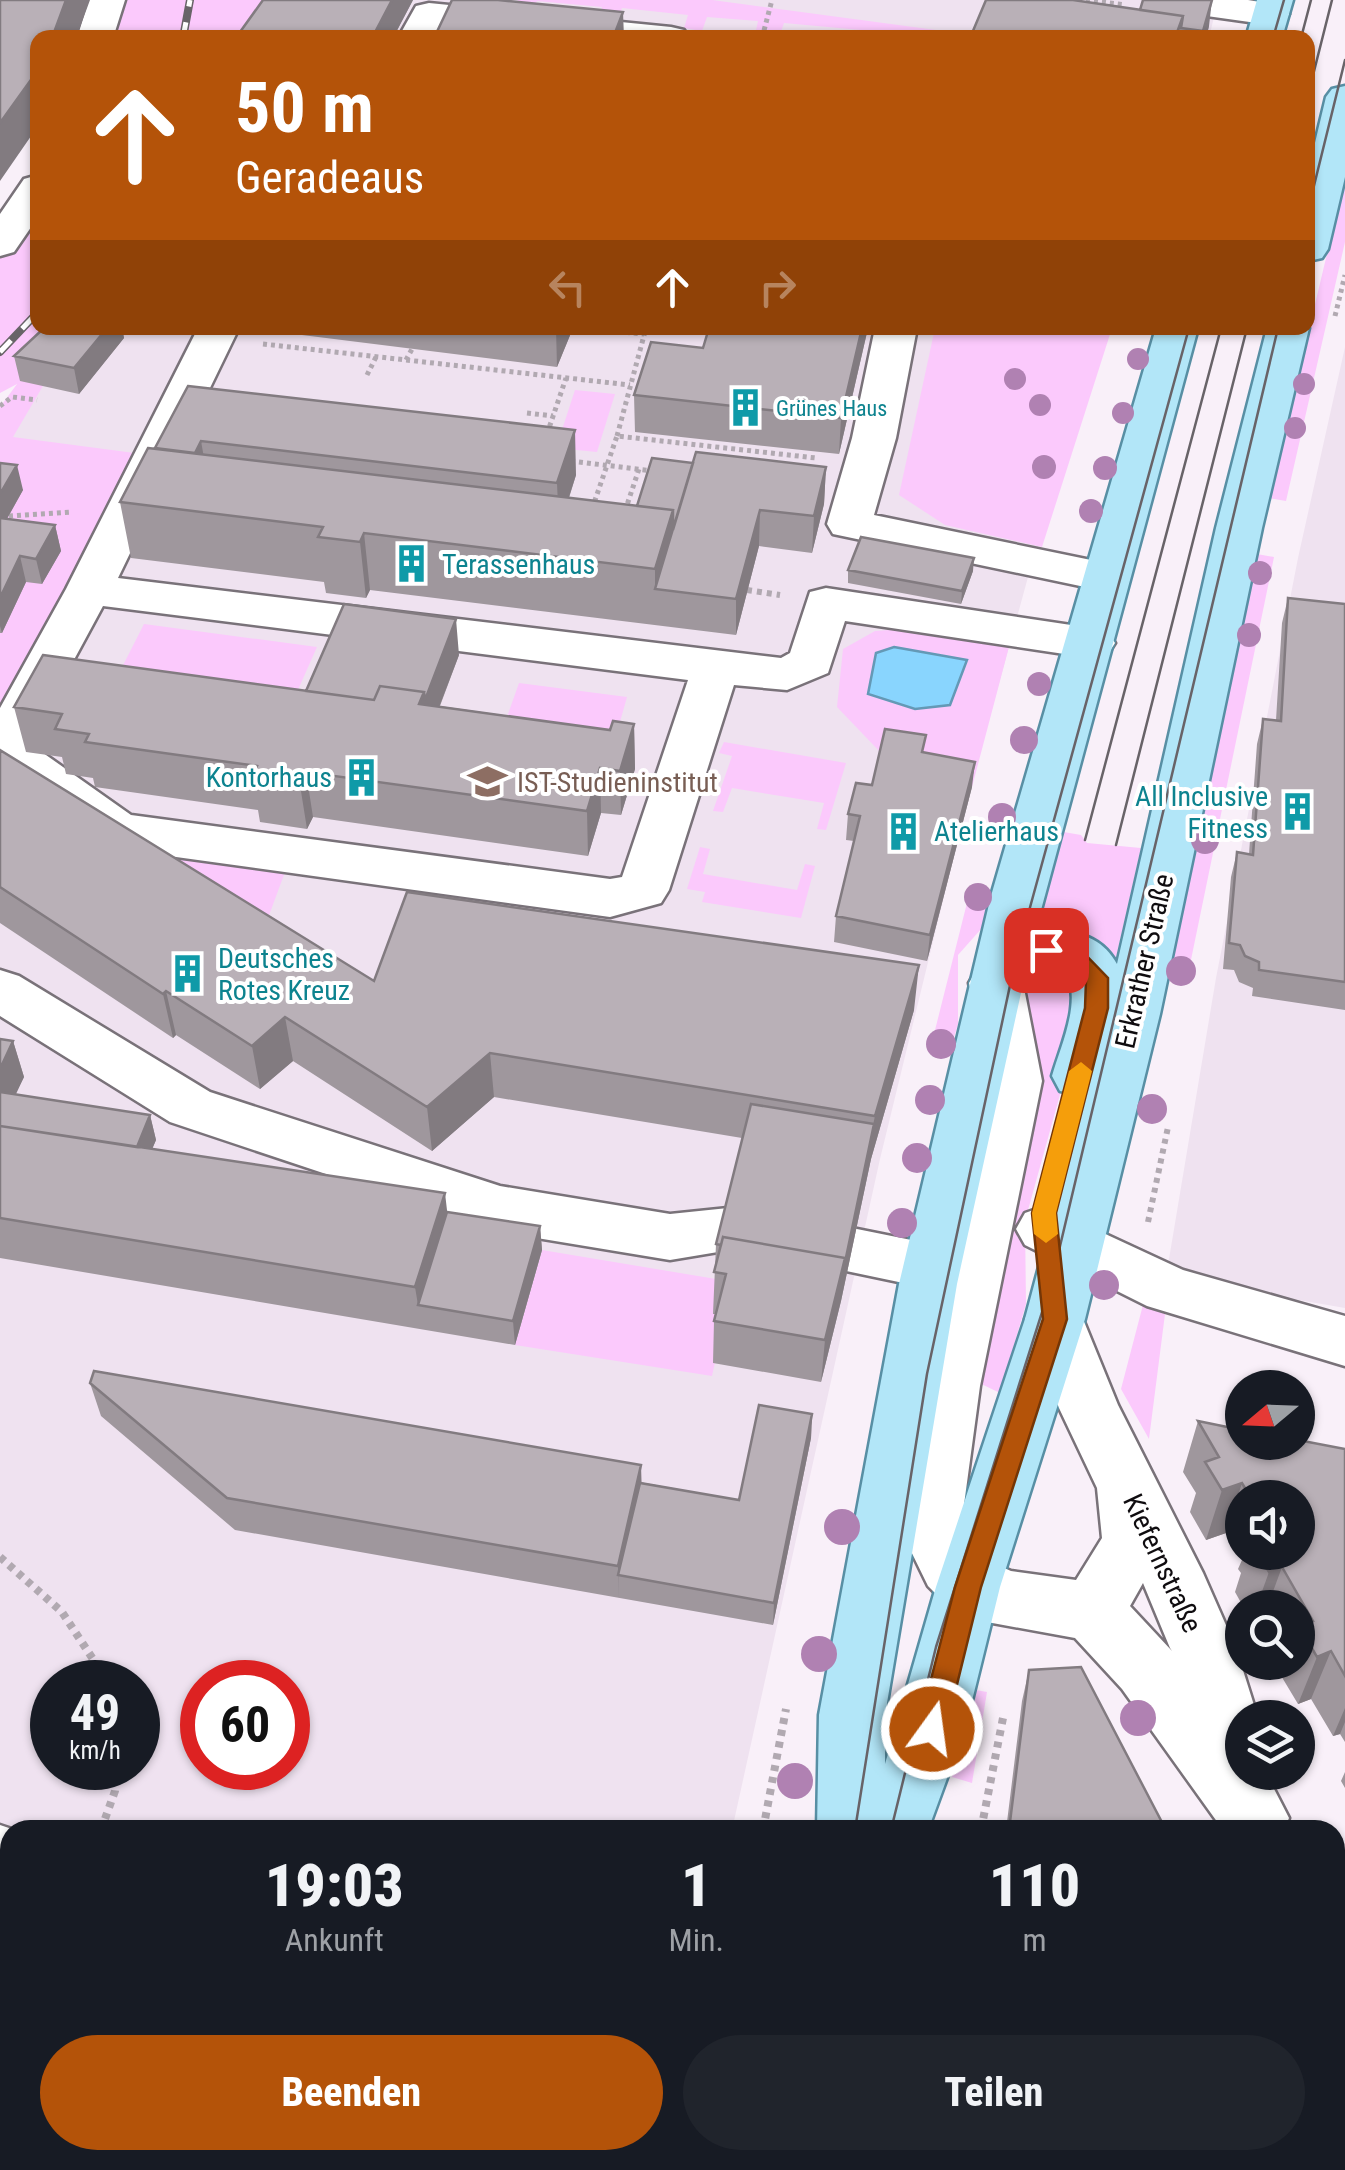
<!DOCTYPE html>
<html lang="de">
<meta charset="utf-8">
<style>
body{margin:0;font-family:"Roboto Condensed",sans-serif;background:#20242c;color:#f1f3f6;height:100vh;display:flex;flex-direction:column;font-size:38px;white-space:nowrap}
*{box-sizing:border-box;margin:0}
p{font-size:32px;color:#9ea1a6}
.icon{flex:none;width:55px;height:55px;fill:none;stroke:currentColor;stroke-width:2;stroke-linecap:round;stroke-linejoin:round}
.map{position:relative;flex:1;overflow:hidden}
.panel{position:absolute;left:0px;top:1820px;width:1345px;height:350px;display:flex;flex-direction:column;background:#171b24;border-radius:30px 30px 0 0;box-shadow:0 2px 8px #0004}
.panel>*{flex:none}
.guide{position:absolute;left:30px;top:30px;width:1285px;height:305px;border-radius:20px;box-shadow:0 2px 8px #0004;background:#b45309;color:#fff;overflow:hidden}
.needle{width:65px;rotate:251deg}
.tools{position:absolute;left:1225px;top:1370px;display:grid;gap:20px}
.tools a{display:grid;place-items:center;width:90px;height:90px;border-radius:50%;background:#171b24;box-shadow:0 2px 8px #0004;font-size:50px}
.speed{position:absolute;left:30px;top:1660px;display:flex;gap:20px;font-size:50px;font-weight:700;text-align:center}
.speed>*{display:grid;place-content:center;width:130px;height:130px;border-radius:50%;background:#171b24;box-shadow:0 2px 8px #0004;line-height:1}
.speed small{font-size:25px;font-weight:400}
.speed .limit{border:15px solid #d22;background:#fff;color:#111}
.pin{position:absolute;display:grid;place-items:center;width:85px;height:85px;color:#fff;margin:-42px;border-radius:20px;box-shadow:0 5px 15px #0006}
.me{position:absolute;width:110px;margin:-55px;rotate:14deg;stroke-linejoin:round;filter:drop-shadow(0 0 8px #0008)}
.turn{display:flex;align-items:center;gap:35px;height:210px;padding:0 40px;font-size:45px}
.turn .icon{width:130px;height:130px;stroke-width:2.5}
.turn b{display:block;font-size:70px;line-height:85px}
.lanes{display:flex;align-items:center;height:95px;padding:0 40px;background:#0003;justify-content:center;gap:50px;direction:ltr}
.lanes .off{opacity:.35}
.eta{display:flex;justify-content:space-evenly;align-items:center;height:170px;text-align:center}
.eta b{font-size:60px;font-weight:800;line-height:70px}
.primary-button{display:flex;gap:20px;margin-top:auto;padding:20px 40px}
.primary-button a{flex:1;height:115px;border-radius:60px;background:#b45309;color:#fff;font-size:40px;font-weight:800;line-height:115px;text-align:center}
.primary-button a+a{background:#20242c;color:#f1f3f6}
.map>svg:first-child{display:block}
.built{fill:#efe2f0;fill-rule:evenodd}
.green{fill:#fbc9fc}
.water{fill:#89d5fe;stroke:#6499b6;stroke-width:2.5}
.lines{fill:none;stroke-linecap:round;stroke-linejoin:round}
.minor-casing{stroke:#797279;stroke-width:5}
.major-casing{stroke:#588fa4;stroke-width:5}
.path-far2{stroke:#b1a9b1;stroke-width:5;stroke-dasharray:4 4;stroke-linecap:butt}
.path-far1{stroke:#b1a9b1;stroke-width:6;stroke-dasharray:5 5;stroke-linecap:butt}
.path{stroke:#b1a9b1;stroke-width:8;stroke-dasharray:6 6;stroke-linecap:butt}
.minor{fill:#fff;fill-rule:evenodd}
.major{fill:#b2e6f8;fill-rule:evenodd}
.tram{stroke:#686368;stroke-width:2.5}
.rail-casing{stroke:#686368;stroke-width:8}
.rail{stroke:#fff;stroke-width:5;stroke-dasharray:16;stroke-linecap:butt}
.tree{fill:#b081b2}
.wall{fill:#9f979d;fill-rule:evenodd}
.shaded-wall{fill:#827b80}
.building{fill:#b9b0b7;stroke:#827b80;stroke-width:2.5}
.route{fill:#b45309;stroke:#753606;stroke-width:2.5}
.slow{fill:#f59e0b}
.labels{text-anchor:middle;stroke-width:8;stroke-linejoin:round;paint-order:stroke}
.far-culture-label{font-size:22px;fill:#0d838f;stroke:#fff;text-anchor:start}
.culture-label{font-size:28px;fill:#0d838f;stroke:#fff;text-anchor:start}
.education-label{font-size:28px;fill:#785e54;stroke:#fff;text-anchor:start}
.street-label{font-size:28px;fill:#0f0c0f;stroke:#fff}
</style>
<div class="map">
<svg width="1345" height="2170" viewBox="0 0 1345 2170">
<rect width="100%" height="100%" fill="#f9f0f9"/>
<path class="built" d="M292 0H1218L1209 38H265Z
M77 328H1109L1028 577 971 786 880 1159 732 1830H10V2160H661L659 2170H0V407ZM52 1682H138V1768H52ZM202 1682H288V1768H202Z
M1345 347V1308L1166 1277 1216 978 1298 558Z"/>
<path class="green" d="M121 0H292L265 37 111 38Z
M518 0H712L988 37H860L861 30 784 23 779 37 755 35 758 21 707 17 702 31 684 28 688 15 622 8 616 23 598 21 602 7 537 1 530 15 513 12Z
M1345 178V242L1286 501 1269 498Z
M37 202 38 328H77L13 437 142 454 0 720V407L17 384 0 393V258Z
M935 328H1112L1042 547 945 525 899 495Z
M575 390 615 394 597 452 556 448Z
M1257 554 1274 557 1186 984 1167 980Z
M144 624 317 647 289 710 113 685Z
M904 629 1010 643 972 787 883 755 837 707 843 649 875 631Z
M519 683 627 697 614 743 503 728Z
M724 742 846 763 826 830 817 829 824 803 732 788 723 812 713 811 732 756 719 753Z
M0 769 134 854 285 872 261 937Z
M1058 831 1081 835 1087 843 1141 848 1115 962 1092 937 1039 918Z
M700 847 710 849 703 874 797 890 805 864 815 866 801 918 702 902 705 892 687 889Z
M971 887 991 893 982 928 958 955V1024L949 1054 930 1050Z
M1048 971 1065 973 1080 985 1066 1073 1025 1221 1026 1304 1000 1393 973 1380 1021 988Z
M542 1250 722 1280 713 1313 725 1316 712 1376 515 1345Z
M1144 1301 1165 1314 1149 1439 1121 1389Z
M976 1690 987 1692 972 1783 952 1777 961 1728Z"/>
<path class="water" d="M894 647 967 660 950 705 915 709 868 694 876 653Z"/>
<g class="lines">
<defs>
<path id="minor" d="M89 0H125L113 38H77Z
M1153 0H1248L1284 6 1289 14 1284 22 1271 25 1171 11 1158 8Z
M429 3 671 27 684 30 689 38H557L441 26 434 38H398L416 6Z
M38 175V217L14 252 0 256V214L24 179Z
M198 328H239L118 578 781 658 790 653 810 592 826 588 1091 628 1108 632 1115 643 1108 654 1091 658 845 621 828 673 787 690 734 685 669 890 661 903 610 917 118 849 100 844 0 771V708L66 589ZM103 606 688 680 622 877 610 879 131 815 29 743Z
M875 328H917L896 438 874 515 1120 566 1127 576 1120 586 1104 591 833 534 827 524 852 438Z
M996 963 1015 969 1023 983 1042 1081 980 1386 963 1512 969 1539 990 1562 1011 1571 1076 1580 1102 1538 1097 1488 1059 1408 1025 1319 1034 1302 1055 1295 1076 1302 1118 1405 1203 1573 1236 1648 1258 1718H1242V1772H1275L1273 1787 1289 1818 1284 1830H1223L1122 1689 1075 1638 987 1622 944 1602 928 1586 907 1543 901 1512 920 1386 942 1285 932 1289 832 1268 823 1251 832 1234 852 1228 951 1248 988 1081 969 983 977 969ZM1143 1583 1170 1648 1172 1651 1130 1606Z
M0 970 19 976 210 1092 500 1186 670 1214 728 1208 748 1215 757 1231 748 1247 670 1260 500 1232 170 1122 0 1016Z
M1045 1206 1183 1270 1345 1316V1366L1147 1306 1025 1245 1016 1229 1025 1213Z
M0 1825 15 1830H10V1894L0 1891Z
M1335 1951 1345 1955V2043L1335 2038Z"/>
<path id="major" d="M1257 0H1293L1282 38H1246Z
M1345 86V177L1328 249 1322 258 1308 261V172L1326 97 1332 89Z
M1308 326 1309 328 1262 528 1160 1014 1085 1319 1000 1587 965 1729 928 1830H817L819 1715 899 1284 991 896 1156 328H1198L1034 936C1068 927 1100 933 1117 964L1216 528 1267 328ZM1064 970C1084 998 1060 1047 1052 1076L1060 1091 1085 1095 1025 1319 936 1587 885 1764V1715L957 1284 1023 984 1049 971Z
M778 2160H852L850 2170H776Z"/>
</defs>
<use href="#minor" class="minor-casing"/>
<use href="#major" class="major-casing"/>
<path class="path-far2" d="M1086 0 1125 5
M762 38 772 0
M1335 316 1345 275
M578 328 644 334
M263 344 630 385
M406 360 412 349
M367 375 376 357
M0 406 12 397 37 400
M527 413 553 416
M547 434 566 378
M617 436 646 328
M571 461 653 471
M592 509 617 436 816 458
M625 511 639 469
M9 516 72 512"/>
<path class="path-far1" d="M747 590 780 595
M1148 1222 1168 1127"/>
<path class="path" d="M0 1557 62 1612 108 1682
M101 1830 115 1791 117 1768
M763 1830 786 1709
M981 1830 1003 1718
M698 2170 700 2160
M929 2170 930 2160"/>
<use href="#minor" class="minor"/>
<use href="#major" class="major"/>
<path class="tram" d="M1273 38 1284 0
M1301 38 1311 0
M1308 95 1332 0
M1308 210 1345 60
M1085 840 1221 328
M1116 845 1247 328
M855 1830 927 1374 1015 962 1189 328
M891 1830 936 1647 1051 1284 1278 328
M797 2170 799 2160
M833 2170 835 2160"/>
<defs>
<path id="rail" d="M183 38 190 0
M0 352 38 312"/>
</defs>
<use href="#rail" class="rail-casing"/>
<use href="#rail" class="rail"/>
</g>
<g class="tree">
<circle cx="1138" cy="359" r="11"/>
<circle cx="1015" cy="379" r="11"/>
<circle cx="1304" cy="384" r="11"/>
<circle cx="1040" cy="405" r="11"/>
<circle cx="1123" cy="413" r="11"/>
<circle cx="1295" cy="428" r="11"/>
<circle cx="1044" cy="467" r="12"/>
<circle cx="1105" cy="468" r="12"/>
<circle cx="1091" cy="511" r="12"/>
<circle cx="1260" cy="573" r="12"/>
<circle cx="1249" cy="635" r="12"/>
<circle cx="1039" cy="684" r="12"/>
<circle cx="1024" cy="740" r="14"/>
<circle cx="1002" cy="817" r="14"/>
<circle cx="1205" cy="840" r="14"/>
<circle cx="978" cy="897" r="14"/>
<circle cx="1181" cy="971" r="15"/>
<circle cx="941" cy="1044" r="15"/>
<circle cx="930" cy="1100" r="15"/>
<circle cx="1152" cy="1109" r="15"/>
<circle cx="917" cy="1158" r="15"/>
<circle cx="902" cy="1223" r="15"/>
<circle cx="1104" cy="1285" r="15"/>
<circle cx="842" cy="1527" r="18"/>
<circle cx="819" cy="1654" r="18"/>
<circle cx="1138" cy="1718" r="18"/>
<circle cx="795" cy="1781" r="18"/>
</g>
<path class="wall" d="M413 0 393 38H241L240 32Z
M1209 26 1206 38H970Z
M44 328H122L124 338 79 394 20 381 14 356Z
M262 328H573L557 367 262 330Z
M868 328 839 454 635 432 634 395 703 348Z
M188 386 576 475 569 498 637 506 693 463 826 467 824 504 812 553 759 546 736 635 370 590 366 598 326 593 324 582 131 558 120 502 155 448Z
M0 463 23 490 7 519 55 525 61 551 42 584 26 582 2 633H0Z
M848 570 973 571 961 604 848 583Z
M1288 598 1345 604V1010L1252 996 1253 988 1239 982 1234 970 1223 969 1231 877 1237 852 1249 854 1257 744 1263 719 1276 720 1282 623Z
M459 655 440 706 610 730 634 724 635 769 621 815 601 813 588 856 313 817 307 829 260 822 258 810 95 787 93 778 66 774 62 757 26 752 14 707 306 691Z
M0 750 374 981 914 1010 871 1159 841 1301 821 1382 713 1363 714 1321 716 1314H713L716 1244 742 1138 494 1097 432 1151 293 1061 260 1089 176 1035 173 1038 0 923Z
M924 752 972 787 927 961 834 942 836 916 854 841 846 840 848 814 872 785Z
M0 1039 13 1041 24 1077 15 1094 150 1115 156 1140 152 1149 447 1212 540 1226 542 1250 515 1345 0 1258Z
M90 1383 739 1500 812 1414 811 1438 773 1625 235 1530 101 1416Z
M1198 1421 1345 1449V1742L1340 1734 1333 1736 1311 1699 1298 1704 1280 1674 1285 1662H1298V1608H1244L1235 1592 1241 1573 1238 1569 1242 1560 1226 1533 1206 1540 1190 1512 1196 1493 1183 1472ZM1242 1498H1298V1552H1242Z
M1029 1670 1166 1830H1006L1022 1701Z
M1345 1772V1788L1341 1781Z
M0 1970 10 1974V2060L5 2052 0 2050Z
M1148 2160H1335L1345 2170H1153Z"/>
<path class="shaded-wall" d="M66 0H90L76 38H52Z
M392 0H413L393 38H372Z
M1212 0 1209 26 1206 38H1202Z
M623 12 624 38H613Z
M38 54V126L0 181V123L32 69Z
M107 328H122L124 338 79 394 74 368Z
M556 328H573L557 367Z
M862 328H868L839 454 841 418Z
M575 430 576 475 559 528 557 483Z
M201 441 209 486 190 464Z
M17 465 23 490 0 531V494Z
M826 467 824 504 812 553 814 516Z
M673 510V566L655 589V569Z
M760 510 759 546 736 635V599Z
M55 525 61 551 42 584 36 559Z
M364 533 370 590 366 598 360 542Z
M20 556 26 582 2 633 0 626V598Z
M974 558 973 571 961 604 962 591Z
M456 619 459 655 423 749 419 704Z
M634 724 635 769 621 815 620 771Z
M975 762 972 787 927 961 930 935Z
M600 768 601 813 588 856 587 811Z
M306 772 313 817 307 829 300 785Z
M919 965 914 1010 871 1159 841 1301 821 1382 825 1340 875 1116Z
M166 991 176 1035 173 1038 163 994Z
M285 1017 293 1061 260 1089 252 1046Z
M13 1041 24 1077 0 1128V1069Z
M490 1053 494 1097 432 1151 427 1107Z
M150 1115 156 1140 136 1187 130 1162Z
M445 1193 450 1236 418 1305 415 1287Z
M540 1226 542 1250 515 1345 513 1321Z
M812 1414 811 1438 773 1625 774 1603Z
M641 1465 642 1497 618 1575 619 1598 618 1566Z
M1242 1483 1226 1533 1206 1540 1222 1490Z
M1282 1567 1267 1608H1256L1269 1572Z
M1331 1651 1311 1699 1298 1704 1317 1657Z
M1345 1708V1722L1340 1734 1333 1736Z
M29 2160H52L44 2170H17Z"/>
<path class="building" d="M0 0H66L52 38H38V54L32 69 38 70 0 123Z
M263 0H392L372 38H295L240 32Z
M452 0H498L623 12 613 38H434Z
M986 0H1073L1183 16 1175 38H970Z
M1143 0H1212L1203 31 1181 28 1183 16 1140 10Z
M44 328H107L74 368 14 356Z
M709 328H862L841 418 634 395 651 342 703 348Z
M188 386 575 430 557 483 201 441 195 453 155 448Z
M148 448 673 510 655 569 364 533 360 542 318 537 323 527 120 502Z
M696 452 826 467 814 516 760 510 736 599 655 589Z
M652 458 693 463 673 530V510L637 506Z
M0 463 17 465 0 494Z
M0 518 55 525 36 559 20 556 0 598Z
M861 537 974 558 962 591 848 570Z
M1288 598 1345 604V982L1259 970V962L1245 956 1240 945 1229 943 1237 852 1253 855 1263 719 1281 721Z
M344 604 456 619 425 700 424 692 380 686 374 700 306 691Z
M43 655 374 700 380 686 424 692 419 704 610 730 613 721 634 724 620 771 600 768 587 811 306 772 300 785 252 778 257 766 85 742 89 734 55 729 62 714 14 707Z
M885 729 926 735 922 752 975 762 930 935 836 916 860 816 848 814 856 783 872 785Z
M0 750 374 981 407 892 919 965 875 1116 490 1053 427 1107 285 1017 252 1046 166 991 163 994 0 887Z
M0 1039 13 1041 0 1069Z
M0 1092 150 1115 137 1147 0 1126Z
M751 1104 874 1124 844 1267 845 1258 723 1237 721 1245 716 1244Z
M0 1126 445 1193 415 1287 0 1218Z
M447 1212 540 1226 513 1321 418 1305Z
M723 1237 845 1258 825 1340 714 1321 726 1274 714 1272Z
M94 1371 641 1465 618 1566 227 1498 90 1383Z
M759 1405 812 1414 774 1603 618 1575 640 1483 739 1500Z
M1198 1421 1242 1430V1442H1298V1440L1345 1449V1676L1331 1651 1317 1657 1299 1626 1313 1621 1282 1567 1269 1572 1257 1552H1298V1498H1251L1242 1483 1222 1490 1205 1462 1219 1457Z
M1081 1667 1166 1830H1009L1029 1670Z
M0 1970 10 1974V2056L0 2041Z
M10 2088V2160H29L17 2170H0V2106Z
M1335 2134 1345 2152V2170H1181L1176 2160H1335Z
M965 2160H1098L1097 2170H963Z"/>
<path class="route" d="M1046 942 1076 945 1108 978V1008L1056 1213 1067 1319 981 1587 946 1729 942 1738 932 1741 923 1738 918 1729 955 1587 1043 1319 1032 1213 1085 1008 1086 980 1063 958 1039 956 1035 950Z"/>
<path class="slow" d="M1081 1062 1092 1071 1056 1213 1058 1234 1046 1243 1034 1234 1032 1213 1069 1071Z"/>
<defs>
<symbol id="building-bare" viewBox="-9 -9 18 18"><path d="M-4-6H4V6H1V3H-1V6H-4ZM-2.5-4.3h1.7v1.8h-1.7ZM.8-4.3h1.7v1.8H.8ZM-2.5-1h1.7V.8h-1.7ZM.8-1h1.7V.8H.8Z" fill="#0f9aa8" stroke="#fff" stroke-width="2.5" paint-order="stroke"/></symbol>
<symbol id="school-bare" viewBox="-9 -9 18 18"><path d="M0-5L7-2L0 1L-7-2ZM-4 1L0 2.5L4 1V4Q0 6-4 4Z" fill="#8d6e63" stroke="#fff" stroke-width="2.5" paint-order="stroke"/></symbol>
</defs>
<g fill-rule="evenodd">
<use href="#building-bare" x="718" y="380" width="55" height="55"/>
<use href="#building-bare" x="384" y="536" width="55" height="55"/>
<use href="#building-bare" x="334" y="750" width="55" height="55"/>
<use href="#school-bare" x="460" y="754" width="55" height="55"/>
<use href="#building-bare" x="1270" y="784" width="55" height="55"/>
<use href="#building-bare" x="876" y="804" width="55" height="55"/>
<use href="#building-bare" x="160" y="946" width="55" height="55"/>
</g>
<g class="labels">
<g class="far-culture-label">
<text x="776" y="416">Grünes Haus</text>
</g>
<g class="culture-label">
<text x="442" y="574">Terassenhaus</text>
<text x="332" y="787" text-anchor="end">Kontorhaus</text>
<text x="1268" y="806" text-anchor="end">All Inclusive<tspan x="1268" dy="32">Fitness</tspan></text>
<text x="934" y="841">Atelierhaus</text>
<text x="218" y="968">Deutsches<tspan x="218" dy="32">Rotes Kreuz</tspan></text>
</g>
<g class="education-label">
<text x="517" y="792">IST-Studieninstitut</text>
</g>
<g class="street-label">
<text transform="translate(1144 961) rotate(-77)" y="10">Erkrather Straße</text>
<text transform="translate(1163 1563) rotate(65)" y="10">Kiefernstraße</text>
</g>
</g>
</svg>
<div class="tools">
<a><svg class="needle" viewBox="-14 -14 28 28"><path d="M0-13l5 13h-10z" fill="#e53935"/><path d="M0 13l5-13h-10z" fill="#9ea1a6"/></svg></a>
<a><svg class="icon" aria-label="sound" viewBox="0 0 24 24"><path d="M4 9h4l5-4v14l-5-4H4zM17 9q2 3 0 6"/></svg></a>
<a><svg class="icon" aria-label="search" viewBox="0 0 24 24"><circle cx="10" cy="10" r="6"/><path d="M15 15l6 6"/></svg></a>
<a><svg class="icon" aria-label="layers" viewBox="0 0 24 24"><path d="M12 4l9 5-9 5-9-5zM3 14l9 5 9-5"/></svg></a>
</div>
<div class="speed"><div>49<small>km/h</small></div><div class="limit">60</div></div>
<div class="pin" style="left:1046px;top:950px;background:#d93025"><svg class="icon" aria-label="arrive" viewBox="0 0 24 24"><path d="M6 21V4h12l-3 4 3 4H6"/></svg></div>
<svg class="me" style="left:932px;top:1729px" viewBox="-20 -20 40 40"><circle r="17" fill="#b45309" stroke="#fff" stroke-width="3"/><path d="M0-11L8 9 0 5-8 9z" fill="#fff"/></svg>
<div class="guide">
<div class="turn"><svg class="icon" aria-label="ahead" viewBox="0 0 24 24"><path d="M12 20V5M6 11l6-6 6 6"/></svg><div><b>50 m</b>Geradeaus</div></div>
<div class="lanes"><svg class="icon off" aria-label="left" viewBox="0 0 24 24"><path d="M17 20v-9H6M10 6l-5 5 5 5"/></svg><svg class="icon" aria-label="ahead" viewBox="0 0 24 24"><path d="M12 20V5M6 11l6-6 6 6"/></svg><svg class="icon off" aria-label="right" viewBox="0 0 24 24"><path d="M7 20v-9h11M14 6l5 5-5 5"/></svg></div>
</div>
<section class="panel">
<div class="eta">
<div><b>19:03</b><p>Ankunft</p></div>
<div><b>1</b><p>Min.</p></div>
<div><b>110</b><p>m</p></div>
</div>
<div class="primary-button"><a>Beenden</a><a>Teilen</a></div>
</section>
</div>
